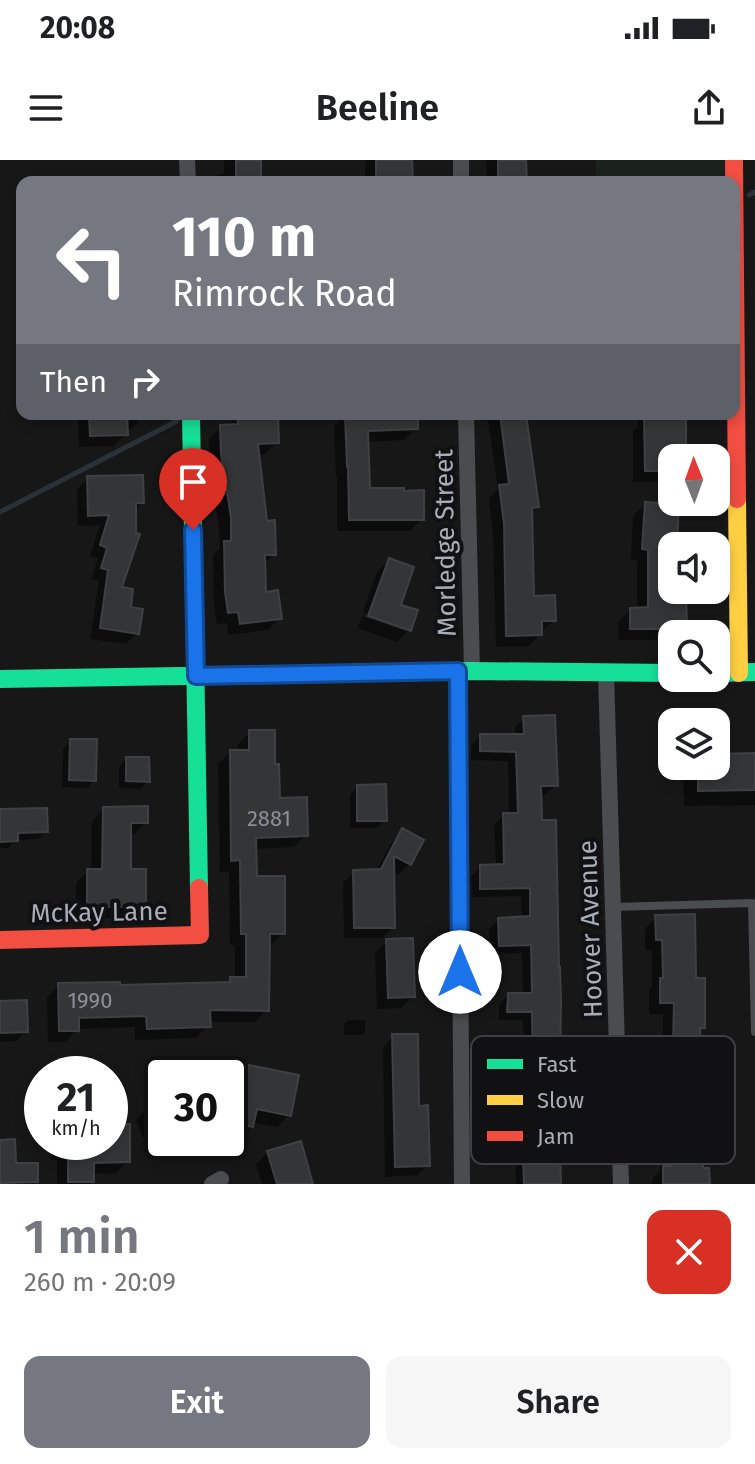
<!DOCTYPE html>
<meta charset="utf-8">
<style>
body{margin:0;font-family:"Fira Sans",sans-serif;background:#f6f6f6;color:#202124;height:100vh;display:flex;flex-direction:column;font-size:30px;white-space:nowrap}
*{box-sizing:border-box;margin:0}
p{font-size:26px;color:#757577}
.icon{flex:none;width:44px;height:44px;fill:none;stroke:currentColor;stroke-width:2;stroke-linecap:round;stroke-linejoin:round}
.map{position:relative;height:1024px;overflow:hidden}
.sheet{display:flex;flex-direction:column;background:#fff;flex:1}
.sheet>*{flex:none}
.hud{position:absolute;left:16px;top:16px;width:724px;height:244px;border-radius:16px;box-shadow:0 4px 12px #0003;background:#757880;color:#fff;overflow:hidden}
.needle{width:52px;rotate:359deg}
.controls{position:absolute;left:658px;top:284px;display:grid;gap:16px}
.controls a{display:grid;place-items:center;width:72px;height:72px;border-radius:16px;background:#fff;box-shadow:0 4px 12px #0003;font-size:40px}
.speed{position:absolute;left:24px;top:896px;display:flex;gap:16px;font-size:40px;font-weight:700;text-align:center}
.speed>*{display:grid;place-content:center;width:104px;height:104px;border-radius:50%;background:#fff;box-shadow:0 4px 12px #0003;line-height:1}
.speed small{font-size:20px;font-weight:400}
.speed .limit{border:4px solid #111;border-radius:12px;background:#fff;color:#111}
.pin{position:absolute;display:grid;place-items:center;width:68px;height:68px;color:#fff;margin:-82px -34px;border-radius:50% 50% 50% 0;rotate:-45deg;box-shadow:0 0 8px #0007}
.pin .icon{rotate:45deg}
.me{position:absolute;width:88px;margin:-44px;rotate:0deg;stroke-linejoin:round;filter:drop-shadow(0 0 6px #0008)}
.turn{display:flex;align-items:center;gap:28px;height:168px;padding:0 24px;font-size:36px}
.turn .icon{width:104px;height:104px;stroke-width:2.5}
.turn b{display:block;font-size:56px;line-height:68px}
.then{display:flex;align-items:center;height:76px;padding:0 24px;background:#0003;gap:16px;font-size:30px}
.round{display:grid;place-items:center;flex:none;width:84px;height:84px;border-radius:16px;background:#f6f6f6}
.overview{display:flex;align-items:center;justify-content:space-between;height:136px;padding:0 24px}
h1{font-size:48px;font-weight:600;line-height:60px;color:#757880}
.action{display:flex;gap:16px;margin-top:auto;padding:16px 24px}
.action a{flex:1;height:92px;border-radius:16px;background:#757880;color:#fff;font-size:32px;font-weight:600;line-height:92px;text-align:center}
.action a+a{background:#f6f6f6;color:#202124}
.status{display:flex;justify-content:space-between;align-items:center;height:56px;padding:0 40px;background:#fff;direction:ltr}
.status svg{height:22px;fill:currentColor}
header{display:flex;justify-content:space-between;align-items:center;height:104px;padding:0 24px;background:#fff;font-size:36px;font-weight:600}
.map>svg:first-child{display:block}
.green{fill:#1b211c}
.shadow{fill:#0007}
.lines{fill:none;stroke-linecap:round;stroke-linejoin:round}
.stream{stroke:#2a3239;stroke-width:5}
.building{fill:#343537;stroke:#3f4043;stroke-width:2}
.lane{stroke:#4b4c50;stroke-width:8}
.street{stroke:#4b4c50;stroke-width:16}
.fast{stroke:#16e098;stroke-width:18}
.slow{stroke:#ffcf43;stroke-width:18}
.jam{stroke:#f24e42;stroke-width:18}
.route-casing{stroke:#114b97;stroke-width:20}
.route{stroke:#1a73e8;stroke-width:14}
.labels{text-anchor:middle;stroke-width:8;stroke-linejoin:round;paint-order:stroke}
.number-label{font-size:22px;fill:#8b8f98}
.street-label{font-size:26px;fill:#a8adb8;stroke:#111113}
.key{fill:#111113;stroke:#3e4045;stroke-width:2}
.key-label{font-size:22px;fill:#a8adb8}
</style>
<div class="status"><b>20:08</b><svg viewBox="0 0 49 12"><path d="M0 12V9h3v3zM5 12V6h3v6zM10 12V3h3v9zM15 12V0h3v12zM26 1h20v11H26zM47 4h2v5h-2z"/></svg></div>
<header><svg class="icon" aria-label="menu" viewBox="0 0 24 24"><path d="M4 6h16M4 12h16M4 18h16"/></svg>Beeline<svg class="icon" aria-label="share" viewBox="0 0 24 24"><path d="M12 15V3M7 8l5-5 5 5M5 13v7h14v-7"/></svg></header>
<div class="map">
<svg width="755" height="1024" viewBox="0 0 755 1024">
<rect width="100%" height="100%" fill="#171717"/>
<path class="green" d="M596 0H725V22H596Z"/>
<path class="shadow" d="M224 0H260L259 22H211L219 14H224Z
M367 0H411L412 22H365V3Z
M486 0H524L525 22H487Z
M78 254H138V262L114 286 79 287Z
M238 254H276L277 282 265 294 257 295 266 363 274 394 263 405 264 434 280 458 268 470 228 475 227 463 217 464 214 445 213 395 220 388 219 370 210 307 209 279 221 267H226Z
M345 254H416V268L404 280 366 282 368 330 422 359 410 371H337V317H336L334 266Z
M487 254H524L537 346 530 353 532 438 554 460 542 471H540V474L529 486 496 487 493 375 489 339 498 329Z
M637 254H683L684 298H672V322H633V271L638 267Z
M88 318 142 342 134 350 120 428 137 473 126 484 90 479 99 421 91 419 98 398 90 396 100 365 78 366 77 329Z
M645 344 675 386H672V430H684L685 468 679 474H672V480H619L618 462 630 450 637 449V401L631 400 633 356Z
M389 400 399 446 409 470 397 482 358 468 362 456 405 471V467L363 452 377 412Z
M524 558 556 625 546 634H539L559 1024H516L514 973H508V920L517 911H524L523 860H499V845L508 835H523L522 793 490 794 489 769 499 759H522L521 736 472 737 471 716 481 707 496 706 494 665 504 655H509L508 601 471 600V586L480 576H515V567Z
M723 564 724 596 755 595V645L684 646 683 606H716V565Z
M250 572 278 640 306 675 294 687 254 689 255 718 283 773 271 785H268L267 850 255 862H208V866L196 878 135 880V867L77 869 65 882H48L47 837 59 825 118 827 226 824 231 819H235V785H230L229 712H220L218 604 230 592H238V584Z
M71 581 94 620 87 628 62 627 63 589Z
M126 599 148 621 140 629 119 628V607Z
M357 627 385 660 377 668H350V635Z
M104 649 146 662 134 674H129V711L144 746 132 758H76V723L88 711H91L92 661Z
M0 651 46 671 38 679 17 680 8 688H0Z
M403 671 409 704 398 715 392 711 393 767 382 778H344L343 723 354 712 376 711 392 682Z
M656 757 694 820 703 867 698 872 701 1010 708 1024H652V1019L660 1011V979H649V924L656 916V896L663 889V854H649V831L652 828V790L645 791V769Z
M387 781 413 836 401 848 377 849 375 793Z
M0 843 26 871 16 881 0 882Z
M348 860H365V872L362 875H344V864Z
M393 876 417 948 428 1005 418 1015 385 1017 383 887Z
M250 907 289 955 277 967 252 962V966L240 978 230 976V942L233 940 238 919Z
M162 942V977L146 984 136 960 147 948Z
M110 966 128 1001 116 1013 92 1014V1021L90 1024H57V1000H51V982H110Z
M0 982 14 1005 36 1022 33 1024H0Z
M268 992 311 1024H262L256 1004Z"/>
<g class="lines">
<path class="stream" d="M749 35 755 32
M0 352 177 261"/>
</g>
<path class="building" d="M236 0H261V22H236Z
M376 0H412L413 22H376Z
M498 0H526L527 22H498Z
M89 254H127L128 275 90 276Z
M237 254H278L279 283 258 284 267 361 275 360 276 395H265L266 432 278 430 282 459 240 464 238 452 228 453 225 432 224 381H231V357L221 294 220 265 238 264Z
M345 254H418V269L368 271 370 328H404V331L424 330V360H349L348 305 347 306Z
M500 254H526L539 347 532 348 534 436 555 435 556 461H542V475L506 476 504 363 499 325 509 324Z
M651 254H686V298H672V311H645L644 257H651Z
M143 315 144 343H136V373L140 374 122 427 133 429 131 447 143 449 139 474 100 468 108 410 101 408 107 388 100 385 109 355 88 356 87 316Z
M645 342 679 344 677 386H672V430H686L687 469H630V448L648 447V390L642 389Z
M389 398 414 407 401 445 418 450 411 471 368 456Z
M555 555 558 626H541L542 660H556L559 807H560L561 840 559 965 561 1024H524L522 965H517L516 909H533L532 852H507L508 833H532L531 785 499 786 498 758 530 756V728L480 729V705L504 704 503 653H518L516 592 480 591V574H524L523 556Z
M249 570H275V604H279L280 638 307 637 308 676 256 678 257 716H285V774H270L269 851 210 850 211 867 147 869 146 856 79 858V871H59L58 823 120 822V825L230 822V817H246V774H241L240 700 231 701 230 590H249Z
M70 579H97L96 621 69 620Z
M755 593V630L698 631V606H716V594Z
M126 597H149L150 622 126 621Z
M386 624 387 661H357V625Z
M148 646V663H131V709H146V747H87V709H102L103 647Z
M47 648 48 672 18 673V681L0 682V649Z
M402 668 424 680 411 705 394 696 395 768H354L353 710 381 709Z
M695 754 696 818H705V868H700L701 946 703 1008H709L710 1024H663V1006H671L670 968H660V910H667V883H673L674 843H660V818H663L662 780H656L655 755Z
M413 778 415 837 388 838 386 779Z
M27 840 28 872 0 873V841Z
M392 874H418L419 946 428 945 430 1006 395 1007Z
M249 905 299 915 291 956 257 949 253 967 230 963 232 937 242 940Z
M110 964H130V1002L94 1003V1022H68V982H110Z
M15 979 16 1003H38V1022L0 1023V980Z
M301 981 313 1024H277L267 991Z"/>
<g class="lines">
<path class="lane" d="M613 747 752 743 755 872"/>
<path class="street" d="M187 0 188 22
M461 0V22
M466 254 472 511
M458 511 462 1024
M606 513 621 1024
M212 1024 221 1019"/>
<path class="fast" d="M191 254 199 728
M716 513 755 512
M0 519 472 511 672 513"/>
<path class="slow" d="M737 339 739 513"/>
<path class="jam" d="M734 0 737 339
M0 780 200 775 199 728"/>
</g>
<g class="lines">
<defs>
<path id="route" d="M193 370 196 516 458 511 460 812"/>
</defs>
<use href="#route" class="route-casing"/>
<use href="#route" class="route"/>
</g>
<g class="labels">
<g class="number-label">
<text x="269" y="666">2881</text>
<text x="90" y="848">1990</text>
</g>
<g class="street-label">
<text transform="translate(445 383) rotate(-91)" y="9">Morledge Street</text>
<text transform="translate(99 752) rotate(-1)" y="9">McKay Lane</text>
<text transform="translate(590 769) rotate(-92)" y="9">Hoover Avenue</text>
</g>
</g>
<rect x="471" y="876" width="264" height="128" rx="12" class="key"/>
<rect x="487" y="899" width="36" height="10" fill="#16e098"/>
<rect x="487" y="935" width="36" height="10" fill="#ffcf43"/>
<rect x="487" y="971" width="36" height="10" fill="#f24e42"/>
<g class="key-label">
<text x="537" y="912">Fast</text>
<text x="537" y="948">Slow</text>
<text x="537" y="984">Jam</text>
</g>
</svg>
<div class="controls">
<a><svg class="needle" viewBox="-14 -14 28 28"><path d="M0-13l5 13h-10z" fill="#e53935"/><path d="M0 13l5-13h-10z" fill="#757577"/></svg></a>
<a><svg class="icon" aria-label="sound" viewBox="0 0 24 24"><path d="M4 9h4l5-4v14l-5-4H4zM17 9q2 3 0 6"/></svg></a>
<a><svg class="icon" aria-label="search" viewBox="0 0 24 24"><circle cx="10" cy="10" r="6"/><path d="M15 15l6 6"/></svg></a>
<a><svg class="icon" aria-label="layers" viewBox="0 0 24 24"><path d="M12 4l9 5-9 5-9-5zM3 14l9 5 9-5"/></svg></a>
</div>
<div class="speed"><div>21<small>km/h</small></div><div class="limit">30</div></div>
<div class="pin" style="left:193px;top:370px;background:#d93025"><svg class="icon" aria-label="arrive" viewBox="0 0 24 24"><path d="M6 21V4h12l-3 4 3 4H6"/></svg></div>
<svg class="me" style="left:460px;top:812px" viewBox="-20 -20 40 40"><circle r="19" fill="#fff"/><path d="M0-13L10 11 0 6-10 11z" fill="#1a73e8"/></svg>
<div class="hud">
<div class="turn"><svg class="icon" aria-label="left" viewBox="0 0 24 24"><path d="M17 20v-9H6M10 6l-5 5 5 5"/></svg><div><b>110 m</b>Rimrock Road</div></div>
<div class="then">Then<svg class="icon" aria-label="right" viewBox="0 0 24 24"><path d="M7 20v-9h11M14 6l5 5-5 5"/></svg></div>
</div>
</div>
<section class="sheet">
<div class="overview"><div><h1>1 min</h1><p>260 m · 20:09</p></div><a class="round" style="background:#d93025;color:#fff"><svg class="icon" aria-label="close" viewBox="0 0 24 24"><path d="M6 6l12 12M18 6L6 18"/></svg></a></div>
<div class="action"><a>Exit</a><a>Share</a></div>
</section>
